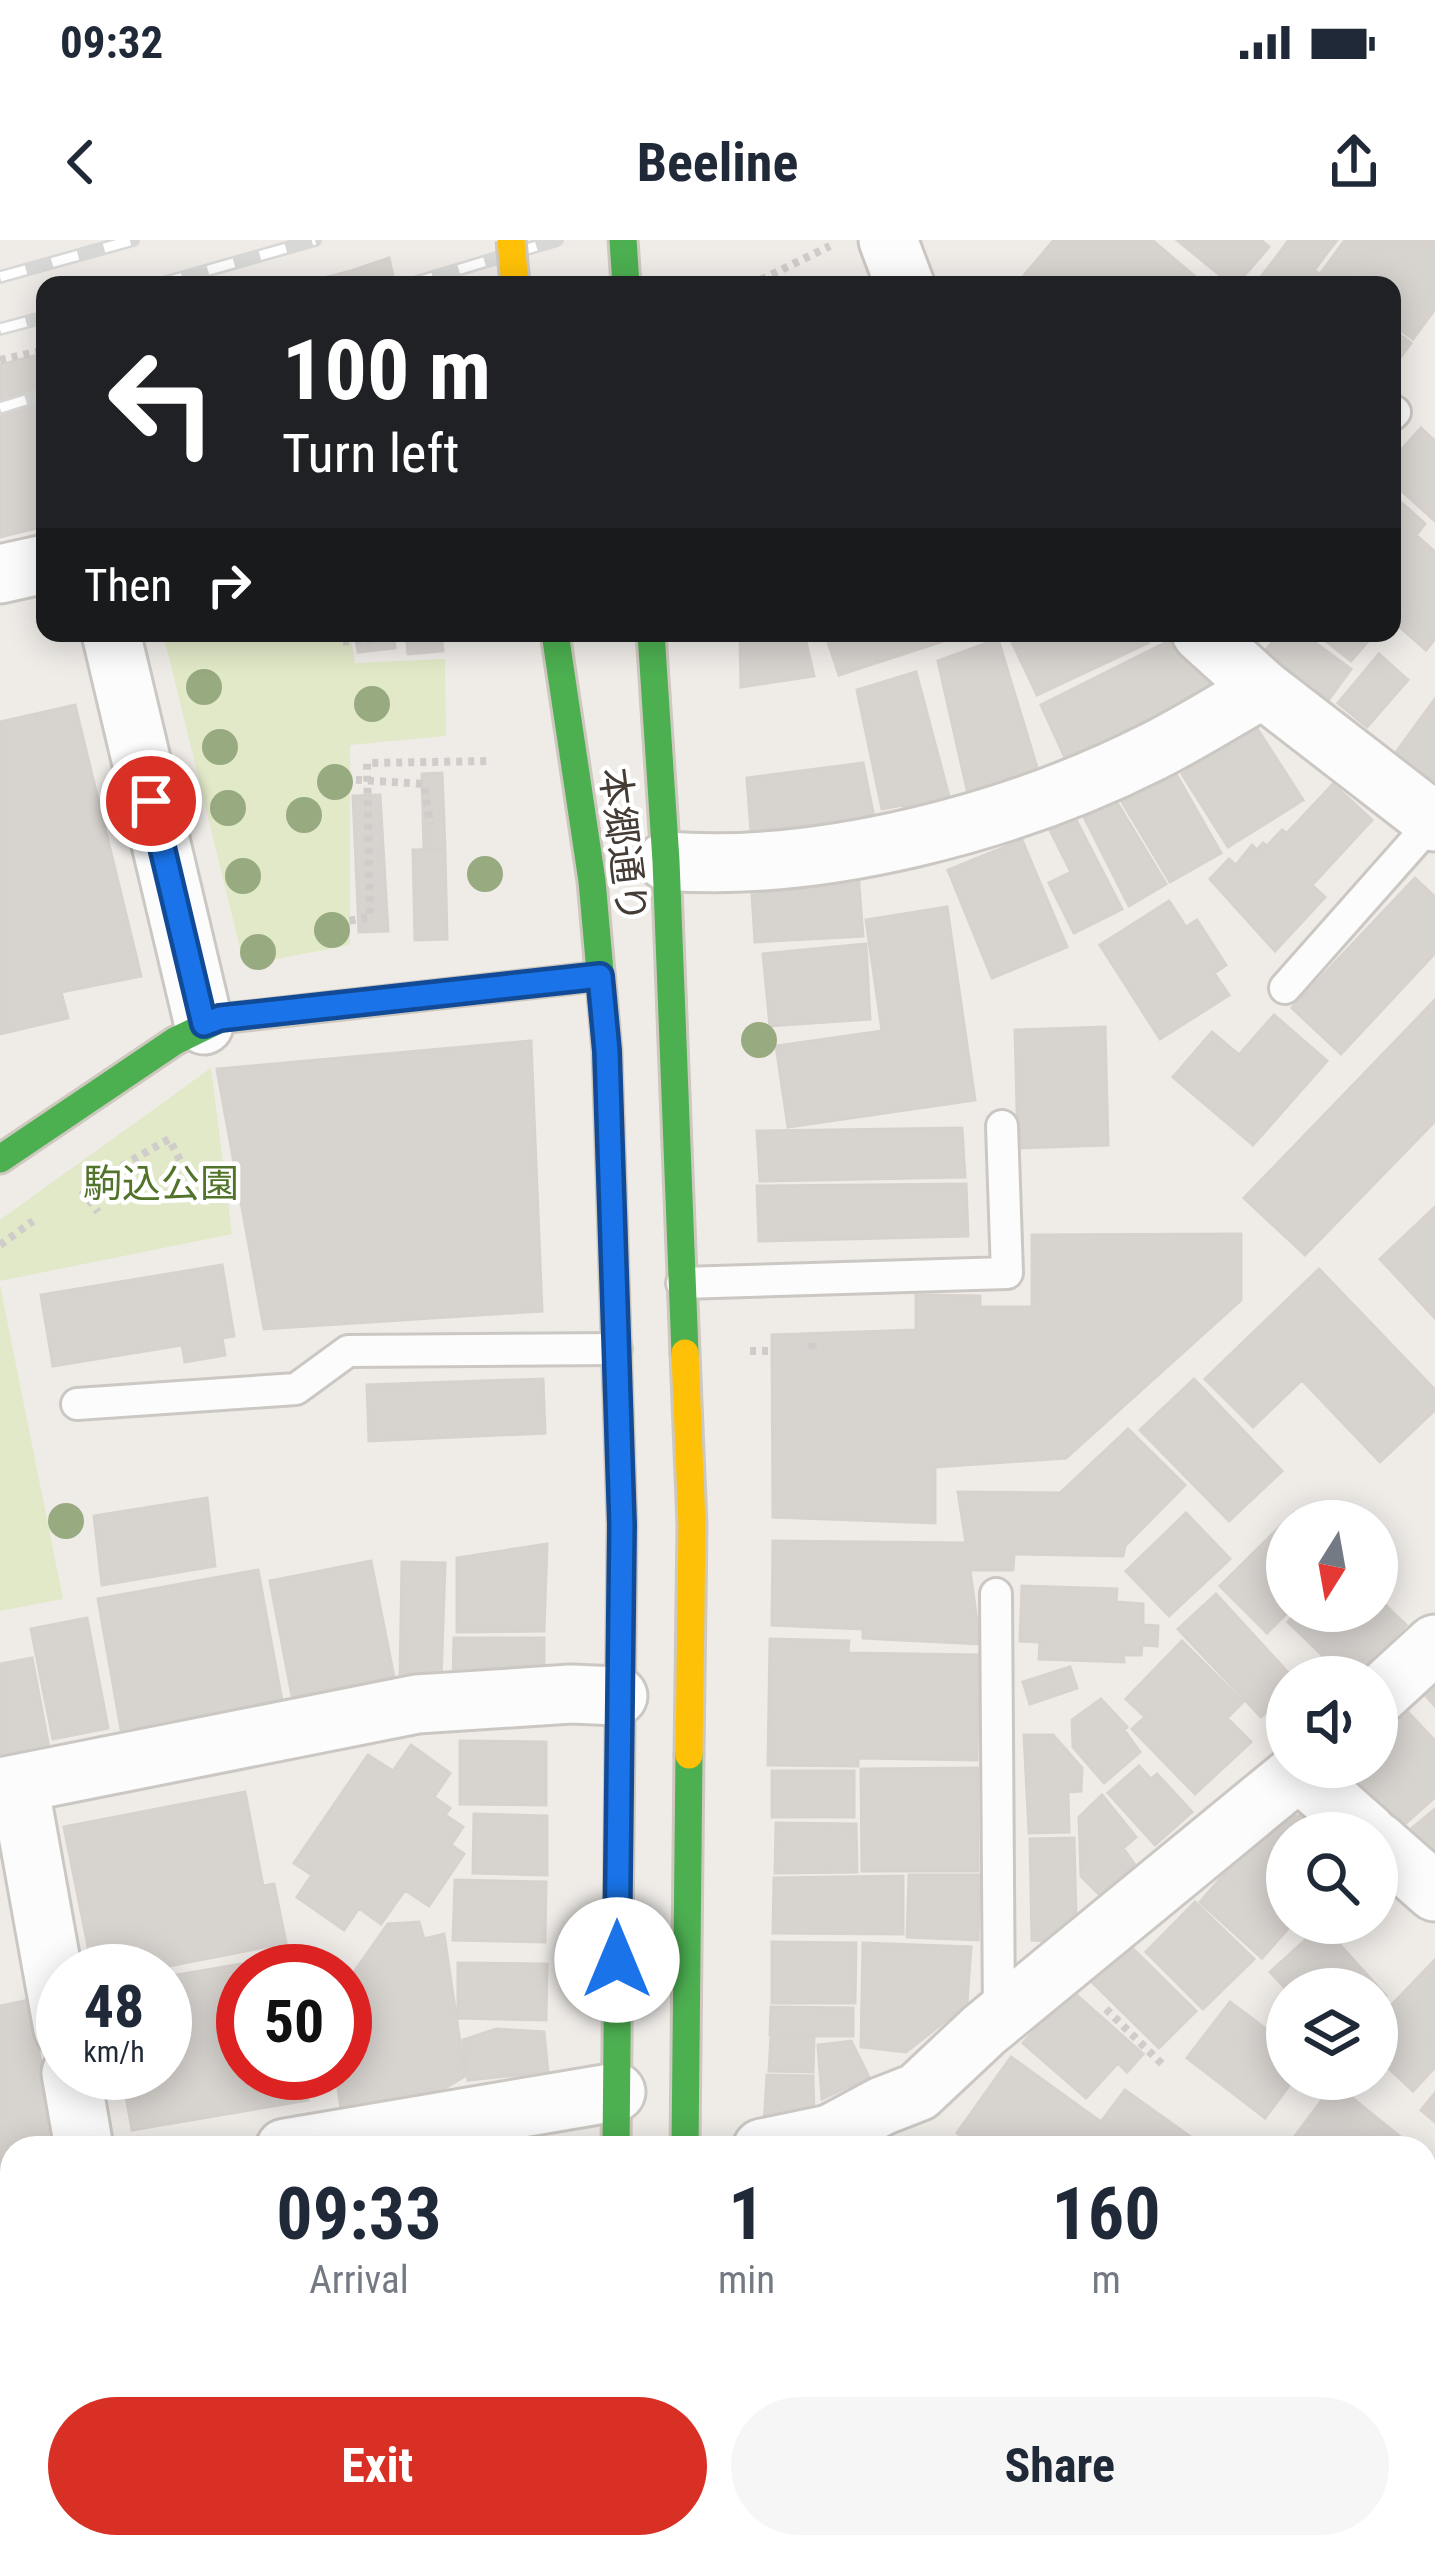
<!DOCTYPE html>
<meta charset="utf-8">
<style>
body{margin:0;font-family:"Roboto Condensed","Noto Sans JP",sans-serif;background:#f6f6f7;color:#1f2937;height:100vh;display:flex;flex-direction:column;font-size:45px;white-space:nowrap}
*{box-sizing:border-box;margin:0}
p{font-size:39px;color:#747a83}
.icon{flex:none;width:66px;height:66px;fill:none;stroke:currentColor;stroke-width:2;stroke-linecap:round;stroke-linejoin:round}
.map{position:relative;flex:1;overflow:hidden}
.sheet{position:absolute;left:0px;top:1896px;width:1437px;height:423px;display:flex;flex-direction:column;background:#fff;border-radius:36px 36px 0 0;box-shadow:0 6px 30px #0003}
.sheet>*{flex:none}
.top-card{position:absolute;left:36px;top:36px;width:1365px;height:366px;border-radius:24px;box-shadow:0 6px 30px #0003;background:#202124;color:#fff;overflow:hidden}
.needle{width:78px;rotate:191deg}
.buttons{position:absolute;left:1266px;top:1260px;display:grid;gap:24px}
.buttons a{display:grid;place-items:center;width:132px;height:132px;border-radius:50%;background:#fff;box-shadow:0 6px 30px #0003;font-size:60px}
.speed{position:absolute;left:36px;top:1704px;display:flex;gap:24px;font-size:60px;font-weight:700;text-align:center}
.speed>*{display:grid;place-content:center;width:156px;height:156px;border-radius:50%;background:#fff;box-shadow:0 6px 30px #0003;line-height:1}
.speed small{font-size:30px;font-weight:400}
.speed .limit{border:18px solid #d22;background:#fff;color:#111}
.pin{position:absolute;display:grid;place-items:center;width:102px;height:102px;color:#fff;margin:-51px;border:6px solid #fff;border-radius:50%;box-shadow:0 3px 12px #0007}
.me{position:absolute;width:132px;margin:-66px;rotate:0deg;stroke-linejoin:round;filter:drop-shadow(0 0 9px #0008)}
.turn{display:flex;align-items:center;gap:42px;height:252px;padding:0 48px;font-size:54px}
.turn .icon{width:156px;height:156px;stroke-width:2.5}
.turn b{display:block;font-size:84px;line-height:102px}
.then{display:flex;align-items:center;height:114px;padding:0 48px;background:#0003;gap:24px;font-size:45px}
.eta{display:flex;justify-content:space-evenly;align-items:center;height:204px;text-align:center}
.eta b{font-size:72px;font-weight:700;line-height:84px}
.action{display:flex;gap:24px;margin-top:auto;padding:24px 48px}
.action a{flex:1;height:138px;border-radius:72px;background:#d93025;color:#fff;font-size:48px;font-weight:700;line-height:138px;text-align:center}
.action a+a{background:#f6f6f7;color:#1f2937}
.status{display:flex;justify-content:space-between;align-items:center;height:84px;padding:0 60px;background:#fff;direction:ltr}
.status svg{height:33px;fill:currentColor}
header{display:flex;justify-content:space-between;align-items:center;height:156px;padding:0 48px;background:#fff;font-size:54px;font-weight:700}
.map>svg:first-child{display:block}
.green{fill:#e1e9c8}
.building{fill:#d7d3cf;stroke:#d7d2ce;stroke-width:3}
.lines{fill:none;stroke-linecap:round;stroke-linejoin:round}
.lane-casing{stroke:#cbc8c4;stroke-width:36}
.street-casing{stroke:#cbc8c4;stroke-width:63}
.fast-casing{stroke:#cec8bf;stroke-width:33}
.slow-casing{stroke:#cec8bf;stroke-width:33}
.jam-casing{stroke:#cec8bf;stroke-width:33}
.path{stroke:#d0ccc9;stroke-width:8;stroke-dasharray:6 6;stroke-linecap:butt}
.lane{stroke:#fdfcfc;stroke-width:30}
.street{stroke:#fdfcfc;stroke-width:57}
.fast{stroke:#4caf50;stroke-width:27}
.slow{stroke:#ffc107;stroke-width:27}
.jam{stroke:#c62828;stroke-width:27}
.rail-casing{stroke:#d8d8d7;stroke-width:14}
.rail{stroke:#fff;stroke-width:9;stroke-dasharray:27;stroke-linecap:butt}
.slow-bridge-casing{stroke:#cec8bf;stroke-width:33;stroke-linecap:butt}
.slow-bridge{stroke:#ffc107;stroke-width:27}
.tree{fill:#98aa80}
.route-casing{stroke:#114b97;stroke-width:30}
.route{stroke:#1a73e8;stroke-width:21}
.labels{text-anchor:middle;stroke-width:9;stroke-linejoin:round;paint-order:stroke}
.street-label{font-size:39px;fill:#443c35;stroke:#fff}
.park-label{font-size:39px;fill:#51742a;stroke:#fff}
</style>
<div class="status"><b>09:32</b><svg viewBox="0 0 49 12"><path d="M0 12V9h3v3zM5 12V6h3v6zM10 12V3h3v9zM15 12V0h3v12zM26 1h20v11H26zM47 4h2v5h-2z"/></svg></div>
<header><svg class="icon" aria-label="back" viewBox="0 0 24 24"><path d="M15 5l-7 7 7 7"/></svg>Beeline<svg class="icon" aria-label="share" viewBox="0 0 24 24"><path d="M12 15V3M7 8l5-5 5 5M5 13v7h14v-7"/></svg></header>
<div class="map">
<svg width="1435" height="2318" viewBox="0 0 1435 2318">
<rect width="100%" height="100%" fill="#efece8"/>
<path class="green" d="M163 393H350L355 423 445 419 446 496 350 505V705L261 722 242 716Z
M211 828 232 994 0 1041V980Z
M0 1045 63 1359 0 1371Z"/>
<path class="building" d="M1054 0H1152L1205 45H1016Z
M1177 0H1261L1269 7 1236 45H1232Z
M1289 0H1337L1314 30 1334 45H1255Z
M1345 0H1435V69L1413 99 1392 84V45H1338L1321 33Z
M389 18 395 45H296L351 31Z
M1392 89 1411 103 1392 128Z
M45 113V286L0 297V125Z
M1421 188 1435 201V281L1392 242V220Z
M1392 254 1425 284 1416 295 1435 312V399L1426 410 1392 380Z
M356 393H394L395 408 358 412Z
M406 393H441L443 411 408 414Z
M740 393H804L814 436 741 447Z
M825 393H950L952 398 839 435Z
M1025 393H1141L1148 403 1037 455 1011 400Z
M1279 393H1302L1351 429 1327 462 1263 414Z
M1316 393H1375L1351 421Z
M1175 398 1187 421 1222 441 1067 522 1041 465Z
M998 399 1039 534 968 554 938 421Z
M1379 414 1408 440 1367 487 1338 463Z
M916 432 951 564 906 575 903 565 882 569 857 450Z
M1435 459V554L1389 522Z
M75 465 141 736 61 752 68 778 0 794V482Z
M1256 487 1303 560 1228 607 1182 534Z
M863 523 874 577 751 592 747 538Z
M1173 529 1221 613 1170 642 1121 560Z
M442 533 445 609 424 611 422 534Z
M1333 544 1372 580 1312 645 1325 657 1275 711 1210 639 1229 619 1236 625 1252 605 1257 610 1263 603 1267 606 1282 590 1287 593Z
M380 555 388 691 359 692 353 556Z
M1116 561 1166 644 1129 666 1084 577Z
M1075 578 1122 669 1074 693 1049 643 1071 632 1050 590Z
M1022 600 1067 707 992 738 948 630Z
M445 609 447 699 415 700 413 610Z
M858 633 863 696 755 702 751 639Z
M1415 638 1435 657V713L1341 814 1292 768Z
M1169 661 1186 687 1197 680 1226 725 1214 733 1229 755 1160 799 1100 705Z
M947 667 975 860 788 887 776 806 882 791 866 680Z
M866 704 870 779 770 786 763 714Z
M1435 760V881L1305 1015 1244 958Z
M1274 775 1327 821 1253 905 1173 837 1212 792 1239 815Z
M1105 787 1108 905 1018 908 1015 790Z
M531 801 542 1071 264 1089 217 829Z
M962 888 965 937 760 941 757 891Z
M966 944 968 996 759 1001 757 946Z
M1435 967V1078L1380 1019Z
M1241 994V1060L1066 1218 935 1227V1283L773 1277 772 1095 916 1090V1055L980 1056V1067H1032V995Z
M222 1025 234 1096 222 1098 225 1115 185 1122 182 1105 53 1126 41 1055Z
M1319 1029 1435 1150V1170L1380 1222 1302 1140 1253 1187 1205 1139Z
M543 1139 545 1193 369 1201 367 1145Z
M1194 1139 1282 1231 1229 1281 1140 1190Z
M1128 1189 1185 1245 1125 1306 1123 1316 1014 1314 1013 1330H970L980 1404 863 1398V1389L772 1385 773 1301 966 1303 958 1252 1060 1253Z
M207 1258 215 1326 102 1345 94 1276Z
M1186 1273 1230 1319 1169 1376 1126 1331Z
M1294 1273 1302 1281H1287L1289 1371 1267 1393 1220 1346Z
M547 1304 544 1391 457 1392V1318Z
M371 1321 394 1437 292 1456 270 1341Z
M402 1322 445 1323 441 1442 400 1440Z
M258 1330 283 1466 122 1495 98 1359Z
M1022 1346 1117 1349 1116 1362 1143 1364V1385L1158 1386 1157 1406 1142 1405 1141 1415H1123L1124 1422 1039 1419 1040 1402 1020 1401Z
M1216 1354 1292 1437H1287V1453L1261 1477 1178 1389Z
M1377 1357 1406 1385 1354 1437H1345L1288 1382 1298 1371H1377Z
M87 1378 108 1488 53 1499 31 1389Z
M454 1398H544V1440H453Z
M770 1399 849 1401 848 1413 979 1415 977 1520 858 1518V1526L768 1525Z
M1182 1401 1243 1462 1227 1478 1251 1502 1195 1554 1132 1489 1145 1477 1126 1459Z
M32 1418 49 1508 0 1517V1424Z
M1435 1425V1466L1414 1443Z
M1070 1427 1077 1448 1030 1464 1023 1442Z
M1101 1459 1127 1487 1124 1490 1140 1512 1104 1543 1073 1507 1072 1480Z
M1406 1470 1435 1501V1557L1394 1594 1337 1533 1344 1527H1377V1496Z
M1024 1495H1053L1082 1528 1081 1551 1068 1552 1069 1592 1029 1593Z
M460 1501 546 1502V1565L460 1564Z
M411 1505 450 1533 434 1557 450 1568 445 1575 463 1587 451 1605 464 1614 429 1666 405 1650 381 1684 359 1668 344 1690 297 1657 312 1635 294 1623 368 1515 393 1531Z
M1139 1526 1151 1539 1157 1534 1192 1572 1155 1605 1108 1553Z
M978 1528V1631H862L861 1529Z
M772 1531H854V1577H772Z
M245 1552 263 1646 274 1644 286 1703 143 1731H93L64 1587Z
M1102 1555 1136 1597 1123 1608 1135 1625 1100 1655 1081 1636 1079 1577Z
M1435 1569V1631L1404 1595Z
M474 1574 547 1576V1635L473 1633Z
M1303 1575 1325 1593H1287V1683H1293L1262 1718 1200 1662 1271 1580Z
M776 1583 856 1584 857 1632 775 1633Z
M1074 1598 1076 1678 1046 1701 1032 1700 1030 1599Z
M909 1635H980L978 1700 907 1697Z
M903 1636V1694L773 1693 774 1638Z
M455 1640 546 1642 545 1702 453 1700Z
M1195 1662 1254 1719 1203 1769 1146 1712Z
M419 1682 424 1699 444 1694 465 1836 427 1859 341 1869 336 1833H345V1759L350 1756 354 1732 388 1684Z
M1322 1685 1386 1756 1377 1764V1749L1287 1750 1270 1732Z
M1124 1700 1196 1771 1159 1808 1087 1737Z
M772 1702 856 1703 855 1763H772Z
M863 1703 971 1707 967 1764 906 1812 861 1807Z
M283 1717 286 1731H243V1833H303L308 1860 132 1890 122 1833H165V1737Z
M1435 1720V1827L1413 1851 1377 1817V1780Z
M458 1723 547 1724 546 1780 458 1778Z
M1071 1750 1143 1814 1127 1832 1118 1823 1086 1858 1023 1803Z
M29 1760 57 1908H12V1930L0 1932V1766Z
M1230 1762 1287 1805V1839H1294L1265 1878 1187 1818Z
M771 1767 853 1768V1796L770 1795Z
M496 1789 544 1792 548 1832 468 1840 463 1800Z
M771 1796 814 1798 813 1832 769 1831Z
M851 1801 869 1837 822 1859 818 1805Z
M1011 1817 1101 1882 1125 1850 1206 1908H978L957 1893Z
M767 1835 813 1836 814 1873 764 1885Z
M1334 1844 1346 1853 1414 1908H1286Z
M1435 1853V1882L1421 1870Z
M1425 1916 1435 1925V1938L1425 1948Z
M12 2008V2070L1 2010Z
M1435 2045V2074L1425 2067V2060Z
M1425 2093 1435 2099V2151L1425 2167Z
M2 2145 12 2158V2203L0 2213Z
M1435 2168V2262L1425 2255V2182Z
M12 2227V2276L0 2263V2238Z
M41 2307H68L56 2318H51Z
M134 2307 178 2309 285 2307 279 2318H127Z
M303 2307H309L326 2318H297Z
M332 2307H418L412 2318H350Z
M850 2307H1011L1029 2310 1027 2318H848Z
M1094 2307H1209L1203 2318H1139L1131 2315 1118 2318Z
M1254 2307H1333L1327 2318H1249Z
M1356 2307H1386L1407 2318H1350Z"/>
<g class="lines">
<defs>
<path id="lane" d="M1392 175 1395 172
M1285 748 1433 581
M682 1043 1007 1033 1002 886
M77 1164 296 1149 348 1111 616 1109
M996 1354 999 1778
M1425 2005 1435 1993
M0 2300 16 2318
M1412 2307 1432 2318
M1221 2318 1226 2307"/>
<path id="street" d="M888 0 905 45
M0 334 45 324
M111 393 204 785
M1201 393 1263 449 1435 582
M666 621C821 633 1013 582 1152 512 1190 493 1226 470 1263 449
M1377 1457 1435 1404
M1299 1532 1368 1593
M19 1544 63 1789
M0 1547 417 1464 571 1454 618 1456
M1377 1601 1435 1652
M71 1833 84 1908
M285 1908 616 1852
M762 1908 830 1894 882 1866 918 1852 984 1790 1304 1527"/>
<path id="fast" d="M623 0 626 45
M555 393 592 641 607 811 622 1285 616 1908
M651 393 666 621 685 1113
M0 919 175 801 220 779 600 736
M685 1908 689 1515
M582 2318 588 2307"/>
<path id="slow" d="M685 1113 692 1285 689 1515"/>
<path id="jam" d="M496 2318 503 2307"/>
</defs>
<use href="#lane" class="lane-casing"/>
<use href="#street" class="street-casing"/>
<use href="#fast" class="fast-casing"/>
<use href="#slow" class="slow-casing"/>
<use href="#jam" class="jam-casing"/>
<path class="path" d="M750 45 830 6
M0 120 41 111
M339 393 340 402 373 399V393
M344 539 424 544 430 584
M326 685 370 677 367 523 488 521
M101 938 169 899 184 928
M82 950 98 972
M0 1005 33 981
M812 1103 813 1110
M750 1111H772
M1106 1769 1165 1827
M0 1970 12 1966
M775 2307 823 2318"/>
<use href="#lane" class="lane"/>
<use href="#street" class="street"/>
<use href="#fast" class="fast"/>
<use href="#slow" class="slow"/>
<use href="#jam" class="jam"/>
<defs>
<path id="rail" d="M0 37 133 0
M156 45 315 0
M407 45 557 0
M0 89 45 77
M0 168 45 154"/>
</defs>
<use href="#rail" class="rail-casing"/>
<use href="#rail" class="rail"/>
<defs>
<path id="slow-bridge" d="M511 0 515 45"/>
</defs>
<use href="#slow-bridge" class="slow-bridge-casing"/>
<use href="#slow-bridge" class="slow-bridge"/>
</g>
<g class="tree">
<circle cx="204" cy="447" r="18"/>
<circle cx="372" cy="464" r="18"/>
<circle cx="220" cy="507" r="18"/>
<circle cx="335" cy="542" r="18"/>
<circle cx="228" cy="568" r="18"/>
<circle cx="304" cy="575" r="18"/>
<circle cx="485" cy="634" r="18"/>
<circle cx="243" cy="636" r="18"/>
<circle cx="332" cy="690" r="18"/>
<circle cx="258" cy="712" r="18"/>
<circle cx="759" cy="800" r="18"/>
<circle cx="66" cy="1281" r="18"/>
</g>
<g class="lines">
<defs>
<path id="route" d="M151 561 204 784 220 778 600 736 607 811 622 1285 617 1720"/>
</defs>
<use href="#route" class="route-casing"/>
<use href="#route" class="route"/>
</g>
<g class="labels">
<g class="street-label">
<text transform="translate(624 605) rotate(83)" y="14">本郷通り</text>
</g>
<g class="park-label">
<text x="161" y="957">駒込公園</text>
</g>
</g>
</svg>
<div class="buttons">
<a><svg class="needle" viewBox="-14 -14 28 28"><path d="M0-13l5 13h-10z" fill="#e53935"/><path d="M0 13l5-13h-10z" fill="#747a83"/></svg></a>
<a><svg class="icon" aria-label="sound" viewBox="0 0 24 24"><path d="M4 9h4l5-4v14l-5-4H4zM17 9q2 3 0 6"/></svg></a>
<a><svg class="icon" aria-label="search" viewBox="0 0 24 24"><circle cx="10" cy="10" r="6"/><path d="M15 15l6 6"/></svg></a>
<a><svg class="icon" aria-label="layers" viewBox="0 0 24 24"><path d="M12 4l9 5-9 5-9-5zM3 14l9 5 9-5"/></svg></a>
</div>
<div class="speed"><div>48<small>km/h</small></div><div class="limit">50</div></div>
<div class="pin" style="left:151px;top:561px;background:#d93025"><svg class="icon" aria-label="arrive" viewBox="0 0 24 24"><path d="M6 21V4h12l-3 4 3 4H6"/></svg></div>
<svg class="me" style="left:617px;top:1720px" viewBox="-20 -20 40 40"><circle r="19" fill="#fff"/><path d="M0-13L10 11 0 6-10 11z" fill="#1a73e8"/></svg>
<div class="top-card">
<div class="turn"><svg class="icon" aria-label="left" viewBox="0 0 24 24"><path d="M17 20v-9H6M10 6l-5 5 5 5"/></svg><div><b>100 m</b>Turn left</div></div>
<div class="then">Then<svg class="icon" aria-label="right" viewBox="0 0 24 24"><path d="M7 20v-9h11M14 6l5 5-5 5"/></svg></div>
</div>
<section class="sheet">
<div class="eta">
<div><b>09:33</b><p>Arrival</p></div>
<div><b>1</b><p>min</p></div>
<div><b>160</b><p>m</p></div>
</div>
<div class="action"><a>Exit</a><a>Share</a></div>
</section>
</div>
